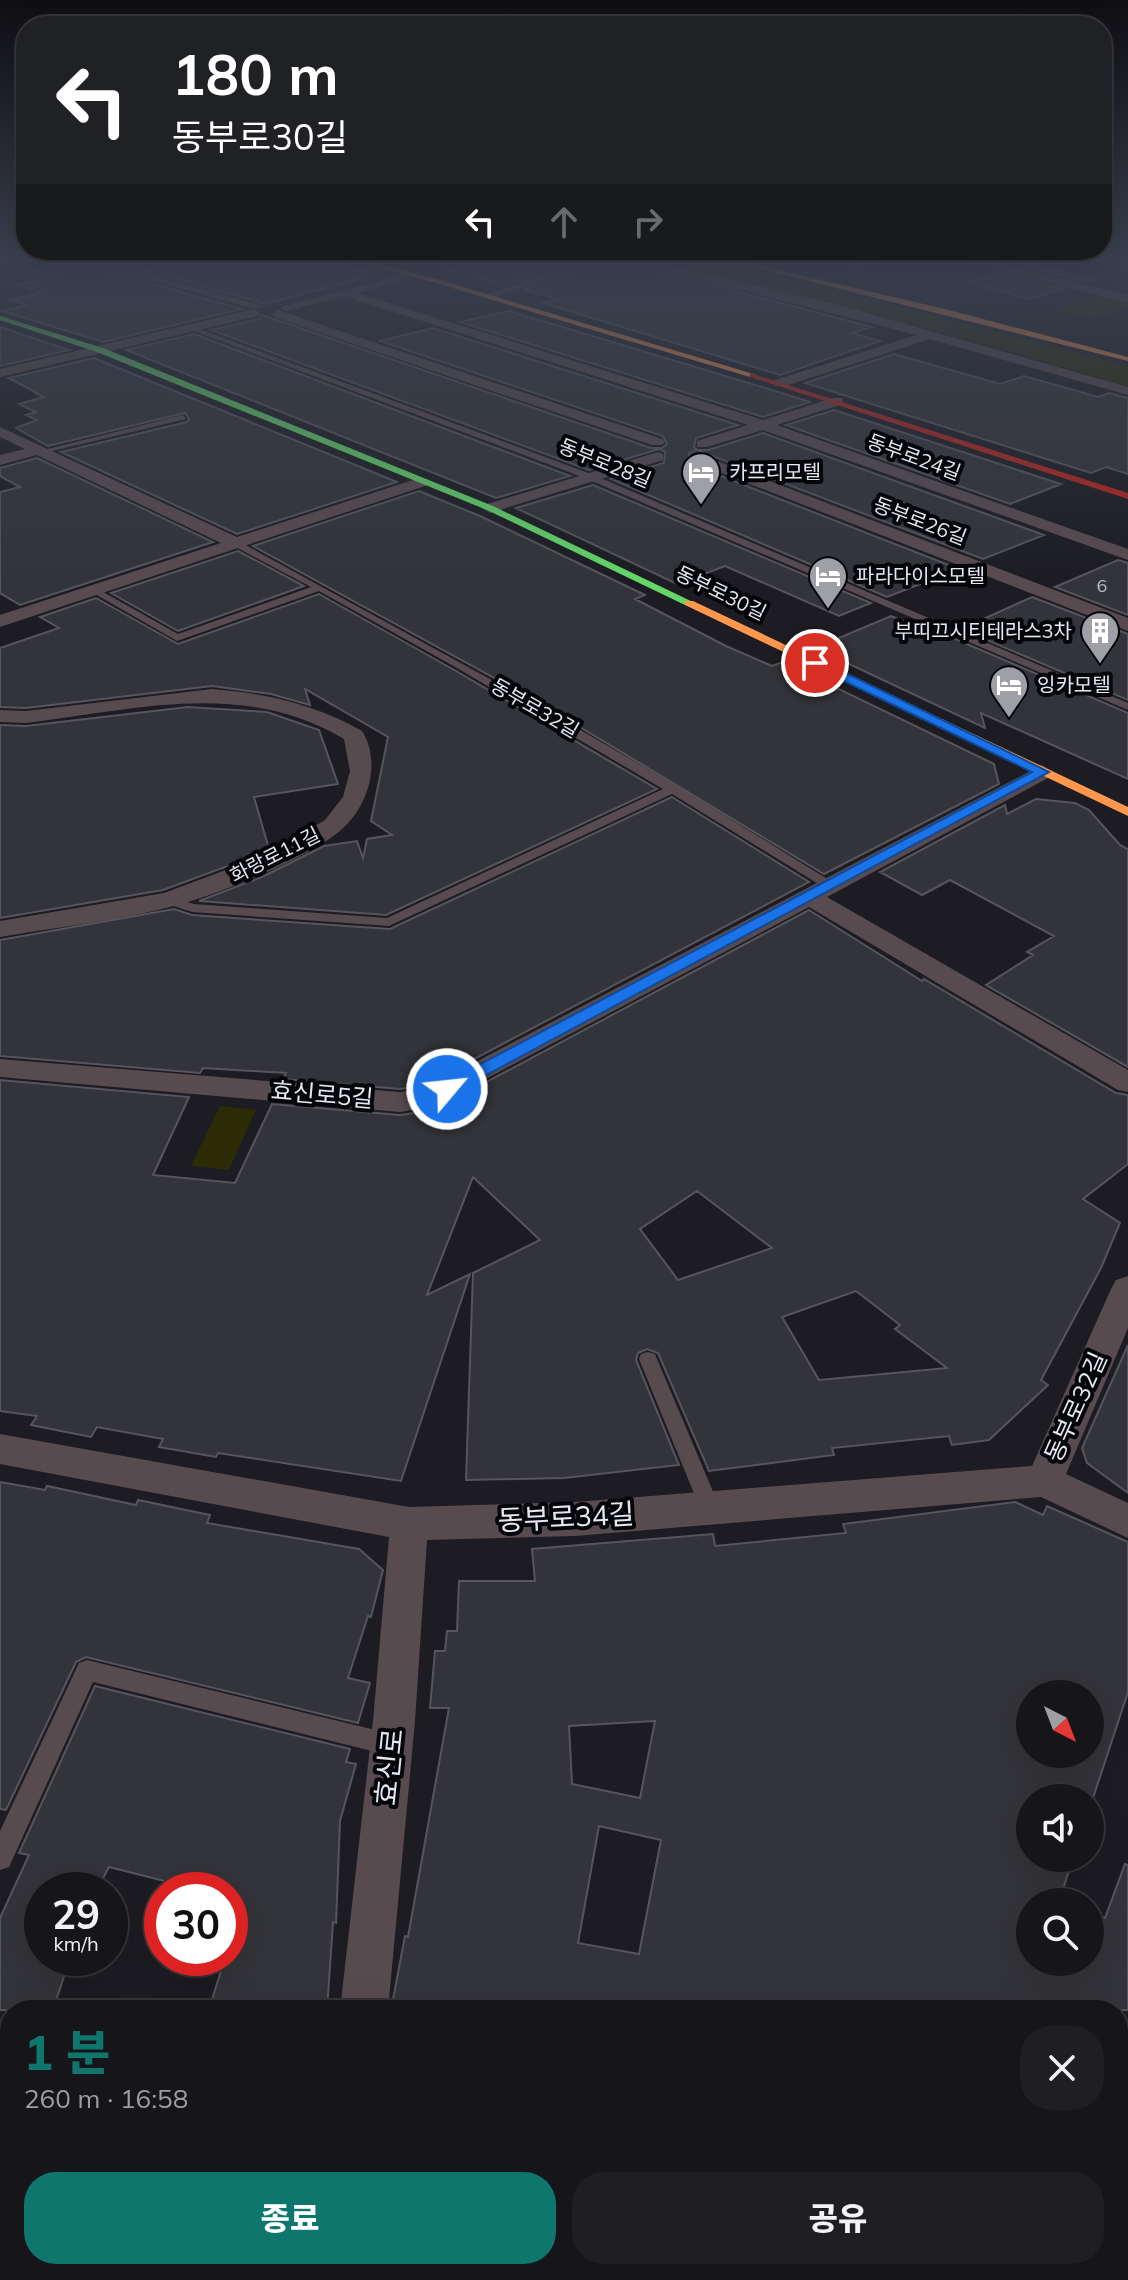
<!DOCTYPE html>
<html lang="ko">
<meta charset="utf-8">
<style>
body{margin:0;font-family:Mulish,"Noto Sans KR",sans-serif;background:#1e1e23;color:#f1f3f6;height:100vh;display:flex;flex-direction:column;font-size:30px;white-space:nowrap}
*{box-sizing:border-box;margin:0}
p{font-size:26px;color:#9d9fa2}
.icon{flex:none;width:44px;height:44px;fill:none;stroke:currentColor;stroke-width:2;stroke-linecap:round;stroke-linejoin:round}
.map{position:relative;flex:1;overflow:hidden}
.drawer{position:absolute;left:0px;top:2000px;width:1128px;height:280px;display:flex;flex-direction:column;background:#15151a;border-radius:32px 32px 0 0;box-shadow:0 8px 32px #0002,0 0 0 2px #343439}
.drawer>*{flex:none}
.guide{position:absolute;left:16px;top:16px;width:1096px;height:244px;border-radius:32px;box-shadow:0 8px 32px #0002,0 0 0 2px #343439;background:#202124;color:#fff;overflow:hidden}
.needle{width:52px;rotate:138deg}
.fabs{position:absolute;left:1016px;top:1680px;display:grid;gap:16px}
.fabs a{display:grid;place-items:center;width:88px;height:88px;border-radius:50%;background:#15151a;box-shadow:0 8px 32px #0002,0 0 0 2px #343439;font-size:40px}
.speed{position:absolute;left:24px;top:1872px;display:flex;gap:16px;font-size:40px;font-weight:700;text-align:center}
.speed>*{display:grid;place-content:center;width:104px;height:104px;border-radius:50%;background:#15151a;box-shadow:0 8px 32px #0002,0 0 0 2px #343439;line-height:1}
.speed small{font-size:20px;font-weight:400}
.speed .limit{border:12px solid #d22;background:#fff;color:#111}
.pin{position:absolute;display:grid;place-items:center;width:68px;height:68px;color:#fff;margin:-34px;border:4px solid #fff;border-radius:50%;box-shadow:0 2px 8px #0007}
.me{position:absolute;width:88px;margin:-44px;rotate:62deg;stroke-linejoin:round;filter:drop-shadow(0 0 6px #0008)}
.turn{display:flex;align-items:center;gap:28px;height:168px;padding:0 24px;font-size:36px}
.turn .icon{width:104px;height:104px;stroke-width:2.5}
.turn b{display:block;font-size:56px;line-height:68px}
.lanes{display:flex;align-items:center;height:76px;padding:0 24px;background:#0003;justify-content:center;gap:40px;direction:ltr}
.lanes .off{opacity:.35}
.round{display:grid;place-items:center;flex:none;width:84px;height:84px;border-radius:32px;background:#1e1e23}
.summary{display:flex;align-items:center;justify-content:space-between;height:136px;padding:0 24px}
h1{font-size:48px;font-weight:800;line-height:60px;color:#0f766e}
.button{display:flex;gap:16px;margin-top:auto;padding:16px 24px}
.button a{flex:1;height:92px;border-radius:32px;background:#0f766e;color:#fff;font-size:32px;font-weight:800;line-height:92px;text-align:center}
.button a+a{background:#1e1e23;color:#f1f3f6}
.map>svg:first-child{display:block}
.green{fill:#2b2c05}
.building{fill:#333439;stroke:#55555b;stroke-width:2;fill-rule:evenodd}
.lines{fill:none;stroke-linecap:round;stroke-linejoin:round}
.lane{fill:#584b4f;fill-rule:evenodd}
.street{fill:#584b4f;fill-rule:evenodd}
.fast{fill:#63d668;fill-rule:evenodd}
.slow{fill:#ff974d;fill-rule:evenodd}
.jam{fill:#b3261e;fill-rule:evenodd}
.route{fill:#1a73e8;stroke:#114b97;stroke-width:2}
.labels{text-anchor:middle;stroke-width:8;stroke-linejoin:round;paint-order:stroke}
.far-number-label{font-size:18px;fill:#b9bac2}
.far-street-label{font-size:20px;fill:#e6e7ef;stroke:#05060a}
.far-poi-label{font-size:20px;fill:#e6e7ef;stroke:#05060a;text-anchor:start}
.street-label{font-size:24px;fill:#e6e7ef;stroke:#05060a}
.near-street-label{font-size:28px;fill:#e6e7ef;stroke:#05060a}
</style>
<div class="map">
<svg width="1128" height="2280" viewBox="0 0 1128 2280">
<rect width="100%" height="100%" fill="#1c1c22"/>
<path class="green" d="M645 260H708L750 268 1128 366V387C969 337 807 296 645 260Z
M1101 296 1128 302V309L1095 319 1057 310Z
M220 1106 256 1110 229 1170 191 1166Z"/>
<path class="building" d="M109 260H341L345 266 377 274 266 304Z
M447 260H576L504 285 446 270Z
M605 260 622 261 872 327 852 333 880 341 780 375 543 303 559 299 524 290Z
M76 261 78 263 242 309 103 342 2 311 26 305 10 300 41 293 18 285 42 280 21 273Z
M1030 264 1097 279 1087 282 1021 266Z
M999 273 1063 289 1030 299 966 282Z
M509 311 772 390 810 402 763 417 460 322Z
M262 315 651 448H662L667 444 663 436 380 341 433 328 738 425 696 438 694 447 697 450H708L763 433 1044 535 983 559 697 450 689 453 690 464 959 569 887 597 611 479 664 463 665 452 659 449 589 470 211 330 259 319Z
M0 327 69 350 0 366Z
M194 334 570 476 496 498 126 350Z
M894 354 1000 384 1024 376 1098 397 1109 393 1128 398V474L1106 467 1091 473 805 383Z
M94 358 397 482 237 534 61 452 187 422 189 419 185 413 48 446 16 428 37 420 26 415 36 412 19 404 44 397 9 378Z
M834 410 1061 484 1010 504 786 425Z
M37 458 213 542 20 605 0 593V492L20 487 0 476V468Z
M593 485 871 603 839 616 725 566 677 584 516 508Z
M419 491 480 516 645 595 635 599 726 646 772 666 783 662 994 764 999 784 824 874 540 703 253 546Z
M238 551 304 586 178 631 111 593Z
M1118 560 1128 563V615L1055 587Z
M319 594 456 671 657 789 386 915 199 901 262 877 324 846 357 841 363 858 367 839 392 835 371 821 388 737 305 689 310 705 271 694 212 686 26 708 0 707V648L59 628 40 617 96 598 178 644Z
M1032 597 1128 634V700L961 629Z
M891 616 942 637 946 635 1128 713V779L981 713 985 728 815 648Z
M188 707 267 712 319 730 338 784 254 797 269 849 260 854 163 890 0 918V725L26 726Z
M672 797 809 882 425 1085 400 1089 283 1079 286 1073 203 1068 200 1073 0 1056V940L174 909 192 915 390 929Z
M1036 799 1075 803 1089 810 1120 845 1128 849V1067L986 985 1033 955 1027 952 1054 936 950 880 922 895 880 872 1005 805 1007 814Z
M809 910 922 981 924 979 1116 1093 1128 1095V1164L1083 1199 1120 1223 1101 1268 1041 1380 1048 1385 989 1440 952 1445 949 1436 832 1448 834 1455 709 1471 658 1353 647 1349 638 1353 636 1360 679 1465 564 1478 466 1480 473 1273 540 1240 473 1177 427 1295 470 1274 401 1481 218 1453 216 1457 159 1447 163 1439 97 1427 91 1437 31 1425 37 1416 0 1411V1080L189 1097 153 1175 235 1183 272 1104 400 1115 434 1110ZM697 1191 772 1248 678 1280 640 1229ZM856 1291 900 1325 895 1329 947 1368 819 1380 782 1317Z
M1128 1345V1493L1087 1463 1082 1448Z
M0 1482 45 1490 47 1486 136 1505 138 1500 210 1515 207 1523 359 1549 383 1570 371 1617 368 1616 348 1678 370 1683 358 1723 86 1657 76 1662 6 1810 0 1809Z
M1015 1502 1043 1515 1047 1506 1128 1542V1692L1093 1798H1030V1858H1073L1059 1902H1030V1962H1090V1913L1105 1918 1125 1864 1128 1865V2010H892L849 2000 848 2010H391L405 1936 408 1937 449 1708H430L435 1651H445L447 1631H457L459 1581H535L532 1549 713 1534 715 1546 846 1533 843 1524ZM1030 1694H1090V1754H1030ZM655 1721 640 1798 572 1784 569 1726ZM599 1826 661 1840 639 1954 578 1943Z
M95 1686 350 1749 346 1762 356 1764 340 1821 336 1923 333 1922 327 2010H229L210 2006 225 1958H230V1944L243 1904 230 1898V1890H200L109 1867 97 1890H42V1958H70L53 2010H0V1918L29 1855 19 1853Z"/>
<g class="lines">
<path class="lane" d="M191 326 591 474 1128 703V710L585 478 189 329Z
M183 415 186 419 44 453 40 451Z
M232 541H238L539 706 677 786 837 885 835 888H825L672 794 389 926 192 912 164 903V897L169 896 194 904 387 918 663 789 457 668 319 591 177 641 88 590 96 588 178 634 311 587 232 545Z
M648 1352 655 1354 657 1359 720 1508 717 1514 710 1517 703 1514 700 1508 639 1359 641 1354Z
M87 1660 392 1734 400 1737 403 1745 400 1753 392 1756 93 1682 9 1867 0 1870V1831L79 1663Z"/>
<path class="street" d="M79 260H98L264 306 254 309Z
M585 260H602L491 299 481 296Z
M625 260H645L835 304 1128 387V395L930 339 785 386H775V380L916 335Z
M870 260H889L852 271 846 268Z
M962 260H981L1128 295V303Z
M414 272 418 273V277L357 293 763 420 833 398H843V404L777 425 1128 549V560L763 430 707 447H697V441L748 425 344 296 286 311 280 307Z
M254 309 260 313 258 316 0 377V369Z
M278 310 662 439 665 442 662 445H652L274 317 272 314Z
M0 427 237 537 416 479H428L430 482 428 485 0 627V615L221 543 37 455 0 465V455L25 449 0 437Z
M658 452 663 454V460L496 511 490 513 482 508 484 505Z
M696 453 1128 618V631L691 461V455Z
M212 689C265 693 315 704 362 731 382 763 368 807 341 830 306 860 219 894 174 906 118 921 57 927 0 937V921L164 893 261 857 325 820 343 797 350 771 344 739C244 679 135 710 26 723L0 722V710L26 711Z
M1042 765 1053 772 1050 777 827 897 1128 1070V1092L1118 1090 809 907 433 1107 400 1112 0 1077V1059L400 1092 426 1088Z
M1128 1276V1328L1066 1474 1128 1503V1538L1041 1497 575 1536 427 1540 415 1721 388 2010H340L373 1721 389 1537 0 1464V1434L409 1507 575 1502 1032 1466 1111 1289 1116 1280Z
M310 2270H364L363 2280H309Z"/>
<path class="fast" d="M1109 260 1128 262V266L1110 261Z
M0 316 103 348 493 506 695 603 685 605 487 510 97 352 0 320Z"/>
<path class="slow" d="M349 260H360L433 278 757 375 750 377 429 281Z
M724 260H735L945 309 1128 357V361Z
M685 601H693L1128 807V816L685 605Z"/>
<path class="jam" d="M750 373 1128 493V499L750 377Z"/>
</g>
<linearGradient id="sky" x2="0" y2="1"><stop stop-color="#0f0f13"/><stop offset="0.45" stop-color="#3a404f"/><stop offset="1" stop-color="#3a404f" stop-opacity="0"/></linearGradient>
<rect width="1128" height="579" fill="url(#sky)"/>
<path class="route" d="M811 660H819L1049 772 453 1093H441L438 1089 441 1085 1032 772 811 665Z"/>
<defs>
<symbol id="hotel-pin" viewBox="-11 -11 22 30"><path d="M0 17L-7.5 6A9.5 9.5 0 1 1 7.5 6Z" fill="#9fa0a7" stroke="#05060a"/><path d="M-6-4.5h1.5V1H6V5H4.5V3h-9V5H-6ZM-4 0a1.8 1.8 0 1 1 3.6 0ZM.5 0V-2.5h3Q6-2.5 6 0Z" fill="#fff"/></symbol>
<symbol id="building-pin" viewBox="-11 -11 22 30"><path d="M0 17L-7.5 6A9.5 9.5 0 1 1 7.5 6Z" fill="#9fa0a7" stroke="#05060a"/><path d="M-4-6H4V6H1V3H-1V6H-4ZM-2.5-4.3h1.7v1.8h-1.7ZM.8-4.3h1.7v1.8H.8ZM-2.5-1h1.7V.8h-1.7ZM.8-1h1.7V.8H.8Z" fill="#fff"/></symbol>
</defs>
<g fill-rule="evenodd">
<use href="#hotel-pin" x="679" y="450" width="44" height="60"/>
<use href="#hotel-pin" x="806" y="554" width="44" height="60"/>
<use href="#building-pin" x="1078" y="609" width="44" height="60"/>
<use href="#hotel-pin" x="987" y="663" width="44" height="60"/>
</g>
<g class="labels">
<g class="far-number-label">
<text x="1102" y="592">6</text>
</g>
<g class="far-street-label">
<text transform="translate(914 457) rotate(20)" y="7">동부로24길</text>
<text transform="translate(605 463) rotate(22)" y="7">동부로28길</text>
<text transform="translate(920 521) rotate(21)" y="7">동부로26길</text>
<text transform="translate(721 593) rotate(26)" y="7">동부로30길</text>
<text transform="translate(535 708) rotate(30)" y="7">동부로32길</text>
<text transform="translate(275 855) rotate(-27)" y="7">화랑로11길</text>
</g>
<g class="far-poi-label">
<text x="729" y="479">카프리모텔</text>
<text x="856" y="583">파라다이스모텔</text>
<text x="1072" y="638" text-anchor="end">부띠끄시티테라스3차</text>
<text x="1037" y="692">잉카모텔</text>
</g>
<g class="street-label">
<text transform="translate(322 1095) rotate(5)" y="8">효신로5길</text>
<text transform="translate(1076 1407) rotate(-66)" y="8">동부로32길</text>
</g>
<g class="near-street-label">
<text transform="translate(566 1517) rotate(-3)" y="10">동부로34길</text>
<text transform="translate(389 1767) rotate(-84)" y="10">효신로</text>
</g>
</g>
</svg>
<div class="fabs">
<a><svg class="needle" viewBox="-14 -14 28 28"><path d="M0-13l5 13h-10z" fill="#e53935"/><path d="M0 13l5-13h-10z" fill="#9d9fa2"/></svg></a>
<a><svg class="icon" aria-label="sound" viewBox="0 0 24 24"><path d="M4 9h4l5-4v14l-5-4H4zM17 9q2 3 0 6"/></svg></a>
<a><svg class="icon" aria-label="search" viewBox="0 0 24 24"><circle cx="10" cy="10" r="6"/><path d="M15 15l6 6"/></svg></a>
</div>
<div class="speed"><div>29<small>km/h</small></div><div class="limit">30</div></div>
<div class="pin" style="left:815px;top:663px;background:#d93025"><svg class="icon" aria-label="arrive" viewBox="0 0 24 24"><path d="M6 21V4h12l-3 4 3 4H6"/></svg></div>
<svg class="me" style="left:447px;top:1089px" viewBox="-20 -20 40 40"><circle r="17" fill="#1a73e8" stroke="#fff" stroke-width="3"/><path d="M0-11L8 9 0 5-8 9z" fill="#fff"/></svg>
<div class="guide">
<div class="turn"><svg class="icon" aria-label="left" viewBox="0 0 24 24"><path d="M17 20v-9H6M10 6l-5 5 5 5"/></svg><div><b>180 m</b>동부로30길</div></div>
<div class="lanes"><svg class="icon" aria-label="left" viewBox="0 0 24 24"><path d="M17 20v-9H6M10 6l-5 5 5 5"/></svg><svg class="icon off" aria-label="ahead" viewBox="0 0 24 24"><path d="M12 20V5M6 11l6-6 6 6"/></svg><svg class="icon off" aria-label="right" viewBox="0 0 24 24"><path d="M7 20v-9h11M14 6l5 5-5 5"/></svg></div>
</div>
<section class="drawer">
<div class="summary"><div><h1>1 분</h1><p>260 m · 16:58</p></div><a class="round"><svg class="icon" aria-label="close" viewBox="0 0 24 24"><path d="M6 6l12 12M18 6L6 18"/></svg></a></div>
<div class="button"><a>종료</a><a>공유</a></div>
</section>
</div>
